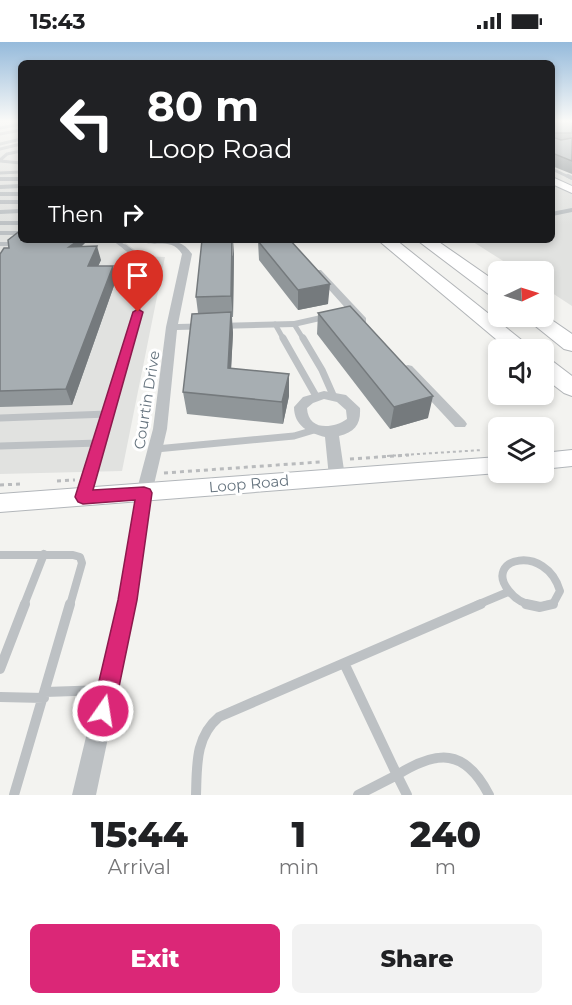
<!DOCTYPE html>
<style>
body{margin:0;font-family:Montserrat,sans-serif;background:#f2f2f2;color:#202124;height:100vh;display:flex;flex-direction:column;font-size:22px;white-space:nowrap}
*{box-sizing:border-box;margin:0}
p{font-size:20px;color:#757577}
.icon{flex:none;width:33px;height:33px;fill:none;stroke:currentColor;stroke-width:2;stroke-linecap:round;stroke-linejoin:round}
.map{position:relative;height:753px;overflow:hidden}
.details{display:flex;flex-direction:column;background:#fff;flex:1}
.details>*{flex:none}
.hud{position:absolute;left:18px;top:18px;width:537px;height:183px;border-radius:9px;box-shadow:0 3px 9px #0003;background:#202124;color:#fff;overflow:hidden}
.needle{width:39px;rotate:86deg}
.buttons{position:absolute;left:488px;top:219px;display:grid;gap:12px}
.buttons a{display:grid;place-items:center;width:66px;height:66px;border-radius:9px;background:#fff;box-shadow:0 3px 9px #0003;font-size:30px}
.pin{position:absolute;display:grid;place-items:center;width:51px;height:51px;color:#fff;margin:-62px -26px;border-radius:50% 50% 50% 0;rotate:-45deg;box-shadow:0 0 6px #0007}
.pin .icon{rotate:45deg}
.me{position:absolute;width:66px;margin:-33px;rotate:13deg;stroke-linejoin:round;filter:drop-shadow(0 0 4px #0008)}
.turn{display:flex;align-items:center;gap:21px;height:126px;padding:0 30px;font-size:27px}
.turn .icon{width:78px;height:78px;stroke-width:2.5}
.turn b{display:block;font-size:42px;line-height:51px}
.then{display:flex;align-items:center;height:57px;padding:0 30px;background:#0003;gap:12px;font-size:22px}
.eta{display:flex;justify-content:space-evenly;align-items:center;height:102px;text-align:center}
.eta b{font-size:36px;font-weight:800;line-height:42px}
.button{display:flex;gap:12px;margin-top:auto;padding:12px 30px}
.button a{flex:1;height:69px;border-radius:9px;background:#db2777;color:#fff;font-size:24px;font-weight:800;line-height:69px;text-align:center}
.button a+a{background:#f2f2f2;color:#202124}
.status{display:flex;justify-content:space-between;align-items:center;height:42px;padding:0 30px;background:#fff;direction:ltr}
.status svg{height:16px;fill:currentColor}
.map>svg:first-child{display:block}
.built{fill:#e1e2e0}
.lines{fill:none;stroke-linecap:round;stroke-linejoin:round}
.secondary-casing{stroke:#b2b6ba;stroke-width:2}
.highway-casing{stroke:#b2b5b8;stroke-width:2}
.path-far1{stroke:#b9bbbd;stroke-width:2;stroke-dasharray:3 3;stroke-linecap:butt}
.path{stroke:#b9bbbd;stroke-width:3;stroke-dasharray:4 4;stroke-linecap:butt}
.lane-far5{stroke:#bdc1c4;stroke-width:3}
.lane-far4{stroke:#bdc1c4;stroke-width:4}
.lane-far3{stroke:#bdc1c4;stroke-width:5}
.lane-far2{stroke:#bdc1c4;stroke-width:7}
.lane-far1{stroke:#bdc1c4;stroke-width:8}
.lane{stroke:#bdc1c4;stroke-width:10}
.street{fill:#bdc1c4;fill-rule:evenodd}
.secondary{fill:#fff;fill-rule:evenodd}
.highway{fill:#fff;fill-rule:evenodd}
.wall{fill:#909699}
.shaded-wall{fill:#757a7d}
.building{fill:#a7aeb2;stroke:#757a7d;stroke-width:1.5}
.route{fill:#db2777;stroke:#8e194d;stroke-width:1.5}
.labels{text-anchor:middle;stroke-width:6;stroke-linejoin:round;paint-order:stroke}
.street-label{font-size:15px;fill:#65737e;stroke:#fff}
</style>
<div class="status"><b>15:43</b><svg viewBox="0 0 49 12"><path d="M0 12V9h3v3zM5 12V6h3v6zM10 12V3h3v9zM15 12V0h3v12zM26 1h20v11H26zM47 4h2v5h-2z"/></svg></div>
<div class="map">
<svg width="572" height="753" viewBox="0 0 572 753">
<rect width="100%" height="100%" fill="#f3f3f0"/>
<path class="built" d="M0 79H21V198H122L143 214 165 215 122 429 0 432Z
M552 79H572V264L543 245V230L519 229 470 198H552Z"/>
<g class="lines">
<defs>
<path id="secondary" d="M552 135 572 144V151L552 142Z
M572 408V424L543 427V411Z
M498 415V431L0 470V452Z"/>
<path id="highway" d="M378 198H396L534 308H509Z
M417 198H436L498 241V256L491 254Z
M543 272 572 292V309L564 307 523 274H543Z
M543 316 551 318 572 334V354L564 351 543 335Z"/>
</defs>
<use href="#secondary" class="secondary-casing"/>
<use href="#highway" class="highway-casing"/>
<path class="path-far1" d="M387 414 482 408"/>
<path class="path" d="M350 417 409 413
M164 431 320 420
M57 439 75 438
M0 443 21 442"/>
<path class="lane-far5" d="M0 86 21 82
M0 92 21 88
M0 102 21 97
M0 107 21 102
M0 118 7 112 21 109
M0 119 21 121
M552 127 571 136
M0 131 21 130"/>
<path class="lane-far4" d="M568 134 572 136
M0 137H21
M0 145 21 144
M0 152H21
M0 160H21
M0 170 21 169
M552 172 572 168
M0 181H21
M0 191H21
M115 198 127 207
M0 202H16"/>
<path class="lane-far3" d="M125 205 143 219 148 234 129 298
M275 282 284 298
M294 282 304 298"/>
<path class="lane-far2" d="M283 296 316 354
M303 296 322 328 333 353
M0 376 108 372
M0 404 99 401
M156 407 294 394 314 388
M96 414 130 296"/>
<path class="lane-far1" d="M84 454 96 413
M0 513H73L80 515 82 521 70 563
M24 563 44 512
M477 563 508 550
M533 563C523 562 515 557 509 549 482 516 546 501 560 549L553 562 546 563"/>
<path class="lane" d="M526 562 540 565 553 562
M344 621 397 733C437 708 465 706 489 753
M0 627 25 562
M45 650 105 648
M0 655 44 656
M14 753 70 562
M196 753C197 724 195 695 219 675L481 562
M358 753 397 733 407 753"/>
<path class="street" d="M138 198C158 198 180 193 192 212L178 282 294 279 334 270 339 273 338 275 294 285 177 288 167 387 152 451 137 558 96 753H72L119 558 136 451 153 387 166 285 182 212C171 194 152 207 138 198Z
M315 228H321L366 276V280H358L315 232Z
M408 323 412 324 465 379 467 382 465 385H455L404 330 402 327 404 324Z
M324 349 346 353 360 366C361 382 355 390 339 394L345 435 342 439H332L329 435 325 395C309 391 294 384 294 365L303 355ZM324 357 337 360 346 368 347 377C333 387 308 389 307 366L313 361Z"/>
<use href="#secondary" class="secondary"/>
<use href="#highway" class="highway"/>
</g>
<path class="wall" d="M552 79H572V132L552 124Z
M258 199 328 262 298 268 259 218Z
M82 204 101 218 98 224 116 238 72 363 0 365V212L9 206Z
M234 212 233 275H232L233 291 231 326 289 354 283 382 187 372 183 350 198 271 196 255Z
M318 271 428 376 390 387 317 292Z"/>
<path class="shaded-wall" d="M70 198H88L78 208 73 218 68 200Z
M233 198 234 212 233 275 231 254Z
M97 204 101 218 92 238 88 224Z
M113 224 116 238 72 363 66 347Z
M330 242 328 262 298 268V248Z
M231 270 233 291 230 348 228 326Z
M289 332V354L283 382 282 360Z
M433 354 428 376 390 387 394 365Z"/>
<path class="building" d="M552 79H572V91H555L552 89Z
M552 95 561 98 572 96V119L552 111Z
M21 188V198H70L68 200H76L69 205 97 204 88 224H113L66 347 0 349V212L4 206H9L8 198Z
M202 198H232L231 254 196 255Z
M263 198H290L330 242 298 248 258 199Z
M350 264 433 354 394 365 318 271Z
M231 270 228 326 289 332 282 360 183 350 192 272Z"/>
<linearGradient id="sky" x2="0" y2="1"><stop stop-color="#95badb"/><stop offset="0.43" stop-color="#fafaf8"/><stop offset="1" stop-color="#fafaf8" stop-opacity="0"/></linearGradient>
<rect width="572" height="184" fill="url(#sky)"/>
<path class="route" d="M138 267 143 270 93 448 144 445 150 447 152 451 137 558 114 669 110 677 103 680 95 677 92 669 118 558 135 458 83 462 78 460 75 455 133 270Z"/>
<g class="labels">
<g class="street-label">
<text transform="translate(147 358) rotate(-81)" y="5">Courtin Drive</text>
<text transform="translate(249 442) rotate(-5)" y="5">Loop Road</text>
</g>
</g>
</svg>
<div class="buttons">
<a><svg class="needle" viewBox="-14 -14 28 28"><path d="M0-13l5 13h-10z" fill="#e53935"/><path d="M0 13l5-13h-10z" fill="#757577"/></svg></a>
<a><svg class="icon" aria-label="sound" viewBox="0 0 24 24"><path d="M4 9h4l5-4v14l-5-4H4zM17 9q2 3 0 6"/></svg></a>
<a><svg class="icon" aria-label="layers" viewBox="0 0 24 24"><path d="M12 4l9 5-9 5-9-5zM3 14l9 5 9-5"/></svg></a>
</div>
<div class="pin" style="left:138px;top:270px;background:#d93025"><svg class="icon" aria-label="arrive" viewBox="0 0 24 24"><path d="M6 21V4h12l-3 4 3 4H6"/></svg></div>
<svg class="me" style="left:103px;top:669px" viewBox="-20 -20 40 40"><circle r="17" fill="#db2777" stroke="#fff" stroke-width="3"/><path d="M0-11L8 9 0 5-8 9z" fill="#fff"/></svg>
<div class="hud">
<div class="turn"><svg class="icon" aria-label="left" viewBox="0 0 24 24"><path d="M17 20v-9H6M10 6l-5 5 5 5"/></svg><div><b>80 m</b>Loop Road</div></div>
<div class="then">Then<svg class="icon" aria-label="right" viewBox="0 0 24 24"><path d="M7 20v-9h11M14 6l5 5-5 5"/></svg></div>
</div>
</div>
<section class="details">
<div class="eta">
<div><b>15:44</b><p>Arrival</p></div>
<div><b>1</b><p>min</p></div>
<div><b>240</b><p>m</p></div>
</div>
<div class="button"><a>Exit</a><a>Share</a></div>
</section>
